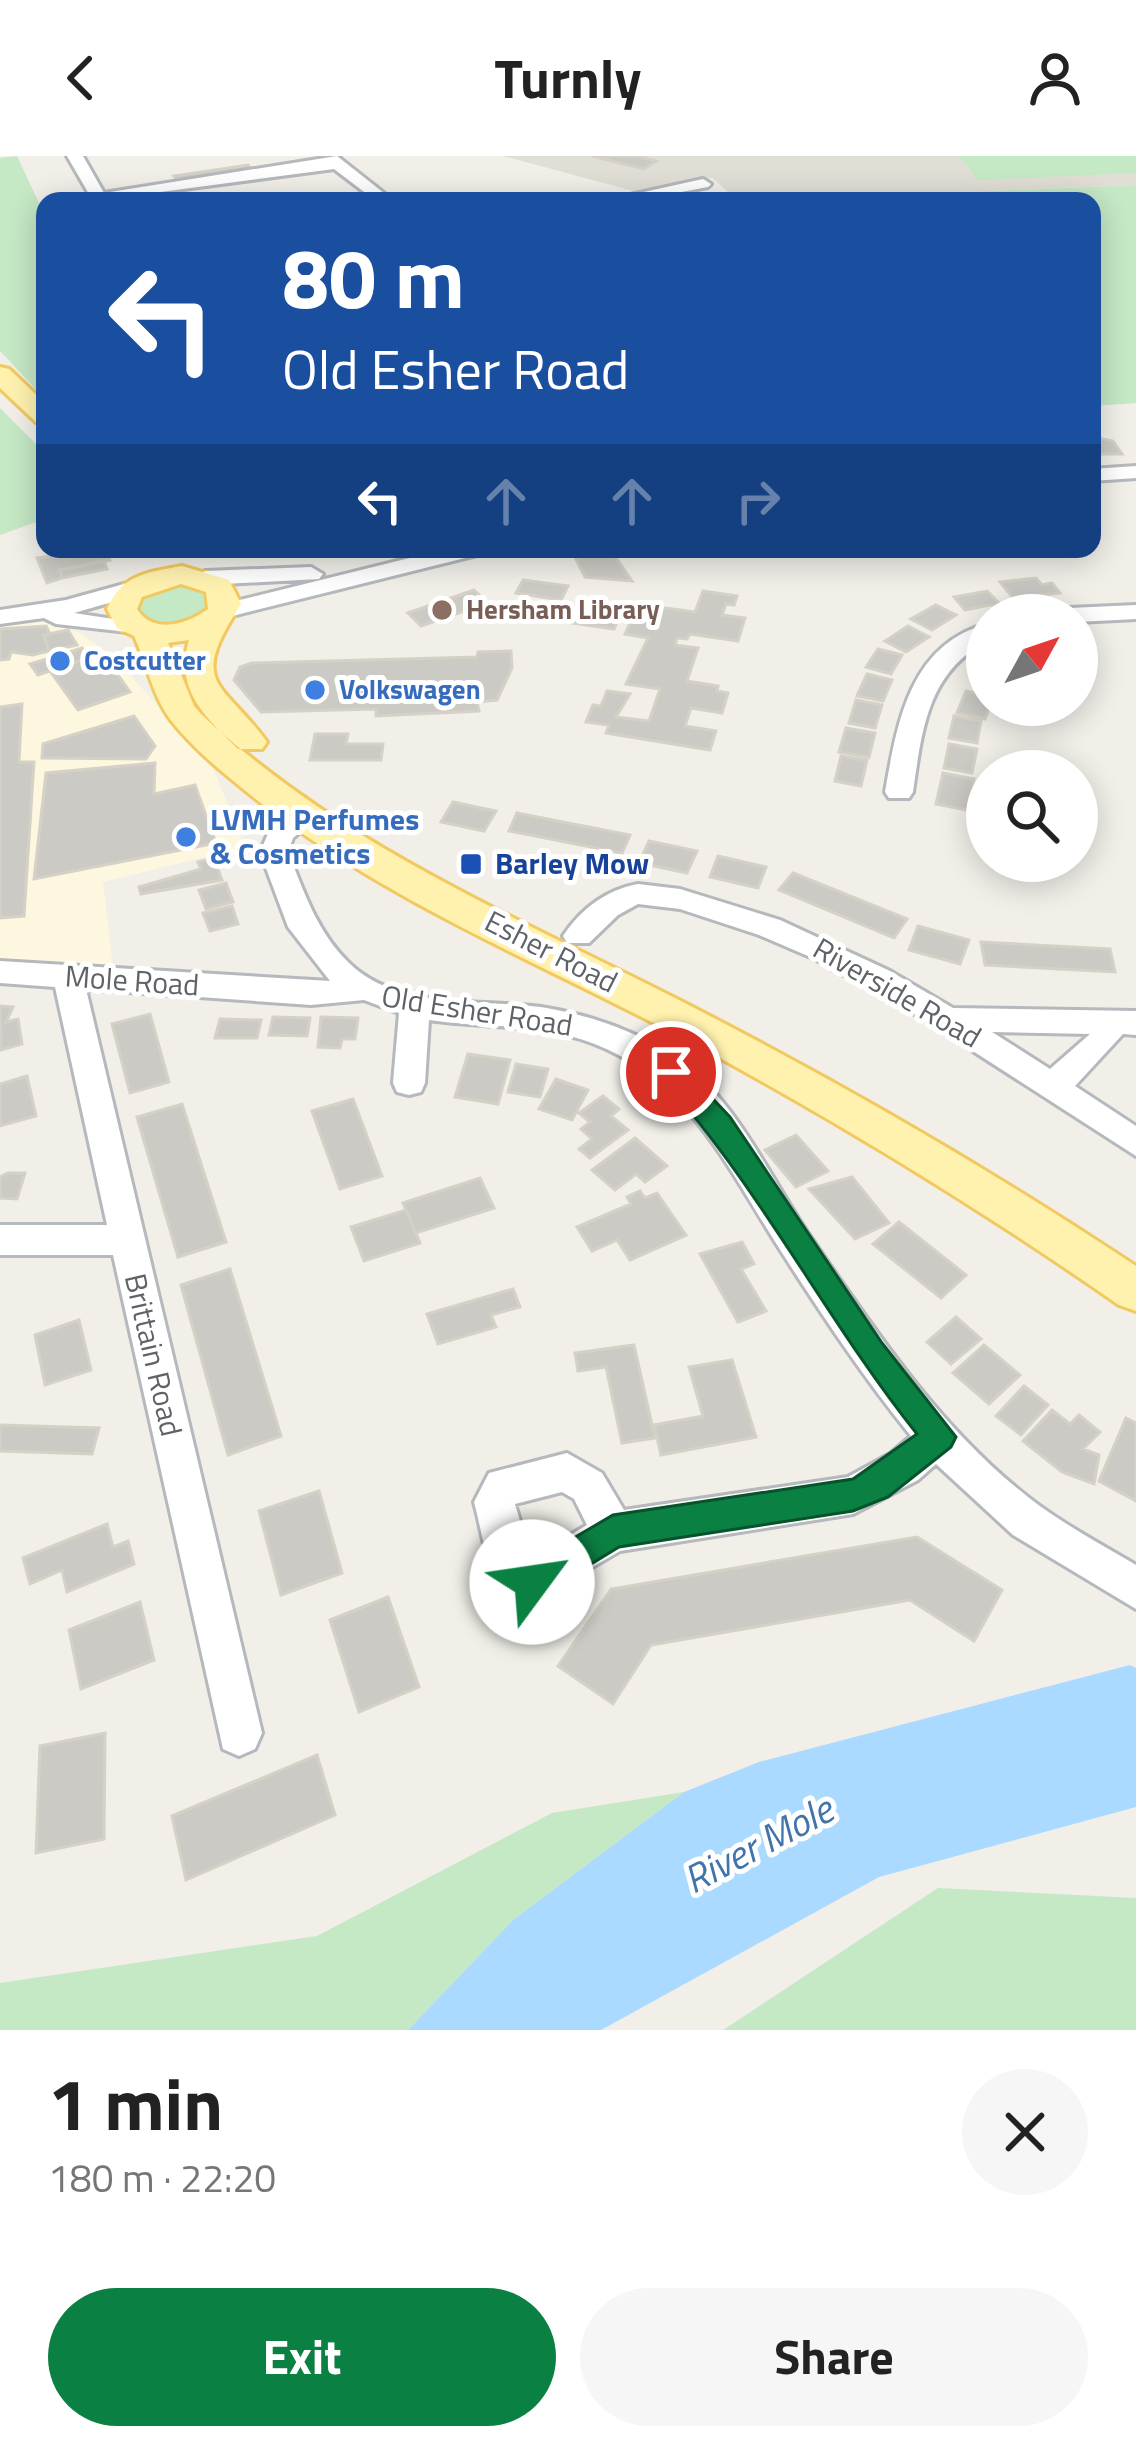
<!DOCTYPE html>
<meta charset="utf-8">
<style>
body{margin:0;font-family:"Titillium Web",sans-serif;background:#f6f6f6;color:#222;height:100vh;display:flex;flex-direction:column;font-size:45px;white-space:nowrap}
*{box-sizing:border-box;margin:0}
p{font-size:39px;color:#767676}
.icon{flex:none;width:66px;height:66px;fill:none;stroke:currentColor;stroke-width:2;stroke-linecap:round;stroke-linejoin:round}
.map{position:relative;height:1874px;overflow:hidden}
.side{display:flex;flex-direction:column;background:#fff;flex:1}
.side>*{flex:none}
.guide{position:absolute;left:36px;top:36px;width:1065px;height:366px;border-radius:24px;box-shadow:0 6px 30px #0003;background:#1a4fa0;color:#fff;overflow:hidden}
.needle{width:78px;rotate:50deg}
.fabs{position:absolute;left:966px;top:438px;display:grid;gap:24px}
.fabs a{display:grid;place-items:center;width:132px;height:132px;border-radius:50%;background:#fff;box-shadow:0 6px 30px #0003;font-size:60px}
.pin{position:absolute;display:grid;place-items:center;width:102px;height:102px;color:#fff;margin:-51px;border:6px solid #fff;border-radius:50%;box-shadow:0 3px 12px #0007}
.me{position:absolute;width:132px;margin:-66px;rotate:59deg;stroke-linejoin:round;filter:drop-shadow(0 0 9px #0008)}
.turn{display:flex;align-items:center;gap:42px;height:252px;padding:0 48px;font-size:54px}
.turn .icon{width:156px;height:156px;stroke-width:2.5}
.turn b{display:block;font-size:84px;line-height:102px}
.lanes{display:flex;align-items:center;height:114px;padding:0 48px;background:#0003;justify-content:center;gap:60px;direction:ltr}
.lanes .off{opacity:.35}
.round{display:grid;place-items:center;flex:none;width:126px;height:126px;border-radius:63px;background:#f6f6f6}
.head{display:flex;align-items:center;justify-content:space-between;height:204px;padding:0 48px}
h1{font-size:72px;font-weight:700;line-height:90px}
.primary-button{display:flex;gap:24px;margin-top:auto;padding:24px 48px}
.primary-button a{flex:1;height:138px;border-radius:72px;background:#0b8043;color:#fff;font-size:48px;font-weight:700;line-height:138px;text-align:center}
.primary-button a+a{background:#f6f6f6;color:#222}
header{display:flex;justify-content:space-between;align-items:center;height:156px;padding:0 48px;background:#fff;font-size:54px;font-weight:700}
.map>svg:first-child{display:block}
.commercial{fill:#fef7e0}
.education{fill:#e1ded6}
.green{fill:#c5e8c5}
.water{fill:#aadaff}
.building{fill:#cccac5;stroke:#d6d1c6;stroke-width:3}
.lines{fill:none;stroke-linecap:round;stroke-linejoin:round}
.minor-casing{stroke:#b5b8bc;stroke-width:6}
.major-casing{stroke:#f2c960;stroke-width:6}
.minor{fill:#fff;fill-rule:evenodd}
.major{fill:#fff2af;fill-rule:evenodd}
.route{fill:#0b8043;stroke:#07532c;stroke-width:3}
.education-dot{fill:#8d6e63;stroke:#fff;stroke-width:4.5}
.shop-dot{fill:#3f7fe0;stroke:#fff;stroke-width:4.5}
.transit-dot{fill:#1a4fb4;stroke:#fff;stroke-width:4.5}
.labels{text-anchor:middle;stroke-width:10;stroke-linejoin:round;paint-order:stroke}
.far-education-label{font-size:27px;font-weight:bold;fill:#785e54;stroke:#fff;text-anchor:start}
.far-shop-label{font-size:27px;font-weight:bold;fill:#366cbe;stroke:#fff;text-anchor:start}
.shop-label{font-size:30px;font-weight:bold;fill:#366cbe;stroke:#fff;text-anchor:start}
.transit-label{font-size:30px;font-weight:bold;fill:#164399;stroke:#fff;text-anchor:start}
.street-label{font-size:30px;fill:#5f6368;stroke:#fff}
.near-water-label{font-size:39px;font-style:italic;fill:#4174aa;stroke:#fff}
</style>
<header><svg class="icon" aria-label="back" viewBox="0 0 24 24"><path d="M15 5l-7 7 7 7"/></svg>Turnly<svg class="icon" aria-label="person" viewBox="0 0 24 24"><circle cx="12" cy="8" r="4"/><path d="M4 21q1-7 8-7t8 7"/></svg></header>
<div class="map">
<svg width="1136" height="1874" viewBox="0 0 1136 1874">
<rect width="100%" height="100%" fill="#f1efe8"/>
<path class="commercial" d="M33 463 80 477 115 502 213 612 245 691 103 726 113 812 0 806V466Z"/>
<path class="education" d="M503 0H1136V29L738 45 712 22 633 35Z"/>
<path class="green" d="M17 0 45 60V243L0 195V2Z
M959 0H1136V17L978 24Z
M1136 29V247L1092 250V45H845L844 41Z
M0 252 45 297V363L0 379Z
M179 426 210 435 209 456C181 467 159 477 134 455L137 442Z
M684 1636 513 1764 408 1874H0V1827L317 1780 552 1657Z
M938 1732 1136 1742V1874H723Z"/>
<path class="water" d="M1130 1509 1136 1512V1651L879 1721 601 1874H408L513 1764 684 1636 759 1606Z"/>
<path class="building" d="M592 0H637L656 5 644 13Z
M248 9 253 15 179 26 174 20Z
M1092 281 1113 285 1122 298H1102L1092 292Z
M106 393 110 404 60 414 62 422 47 427 37 402 79 396 77 393Z
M571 393H610L632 425 585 421Z
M104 405 107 413 62 422 60 414Z
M1036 422 1042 429 1052 427 1060 437 1013 442 1000 426Z
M523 424 568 430 561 444 516 437Z
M474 434 488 447 421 470 408 457Z
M703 435 737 440 734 449 726 448 722 459 745 462 738 485 690 478 687 483 677 482 675 489 698 492 687 525 718 530 717 535 728 537 722 557 691 552 685 570 716 575 710 594 606 577 609 569 586 566 593 549 601 550 607 535 630 538 616 561 649 565 660 533 626 528 648 482 625 478 634 458 654 461 657 451 695 456Z
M987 435 999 447 965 454 954 441Z
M559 448 621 457 614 473 552 464Z
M936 449 956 459 932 474 911 463Z
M46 470 50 478 44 479 49 495 33 499 11 496 9 503 0 504V473Z
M908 470 929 481 906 496 885 485Z
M68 474 77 489 49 495 44 479Z
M82 492 89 502 38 519 30 508Z
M878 493 902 499 891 518 866 511Z
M511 495 512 512 497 544 477 546 479 555 376 560V553L261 556 234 524 240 511 252 507 477 501 478 496Z
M89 502 99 516 113 512 130 536 78 554 50 515Z
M867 518 892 524 883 545 857 540Z
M966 535 987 540 990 549 985 563 957 557Z
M856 544 882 549 875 572 849 567Z
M22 548 19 606H34L24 760 0 762V551Z
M134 560 155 590 146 603 42 602 43 588Z
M954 560 981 565 977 587 949 582Z
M846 572 875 577 869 601 839 596Z
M315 578H348L346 588H383L381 604H310Z
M949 588 977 593 972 617 944 612Z
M841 600 867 604 861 630 835 625Z
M155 607 154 638 195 629 216 687 34 723 46 617Z
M943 617 974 623 967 654 936 648Z
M453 646 496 655 484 675 441 666Z
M517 657 630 679 622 697 509 675Z
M649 685 697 695 687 717 639 707Z
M718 700 766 711 758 732 710 721Z
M214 702 222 724 141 738 139 731 201 713 198 706Z
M793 717 907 763 894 782 779 734Z
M226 727 233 746 206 753 199 734Z
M232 750 238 768 210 775 203 757Z
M918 770 969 784 960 808 909 794Z
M981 786 1110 793 1115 816 985 809Z
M0 850 13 851 6 866 18 863 22 888 1 894Z
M150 858 169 926 130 937 112 868Z
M273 861 310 862 307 880 269 879Z
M321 861 358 862 355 883H342L340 892 318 891Z
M220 863 261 864 257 882H215Z
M468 898 510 904 498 948 455 941Z
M516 908 548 913 540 941 508 936Z
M27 920 36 960 0 970V928Z
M556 923 588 934 572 964 539 953Z
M603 940 619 953 611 960 628 974 590 1002 579 993 592 983 581 973 590 966 579 957Z
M353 943 382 1020 340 1033 312 955Z
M182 948 226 1086 178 1101 137 961Z
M796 979 828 1015 796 1031 765 994Z
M635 982 667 1010 645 1026 636 1018 615 1034 592 1014Z
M8 1017H25L17 1043 0 1042V1021Z
M852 1021 889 1067 855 1083 809 1033Z
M480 1022 494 1052 416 1077 403 1047Z
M640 1035 645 1042 657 1037 686 1079 630 1104 617 1084 592 1095 577 1071 631 1048 627 1041Z
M406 1054 420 1087 364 1105 351 1071Z
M899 1066 966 1119 941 1142 873 1088Z
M742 1086 754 1108 741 1113 766 1155 738 1166 700 1098Z
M230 1113 281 1280 228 1299 181 1129Z
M513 1133 520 1151 491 1159 496 1171 438 1188 427 1158Z
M956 1161 981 1183 951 1208 927 1186Z
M79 1164 91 1214 45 1229 35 1179Z
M634 1189 655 1282 622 1287 606 1211 578 1215 575 1197Z
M984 1189 1020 1219 989 1248 953 1217Z
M732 1204 756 1281 661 1299 654 1269 703 1260 689 1211Z
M1024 1230 1048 1249 1021 1279 996 1260Z
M1052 1254 1070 1268 1079 1259 1100 1276 1083 1293 1099 1299 1094 1328 1062 1316 1023 1285Z
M1126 1262 1136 1267V1345L1099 1325Z
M0 1269 99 1272 92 1298 0 1295Z
M319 1335 342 1417 281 1439 259 1355Z
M107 1368 113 1391 128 1385 134 1408 67 1436 62 1414 30 1428 23 1402Z
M917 1381 1002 1434 974 1485 910 1444 651 1489 613 1548 558 1510 611 1433Z
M388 1441 419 1531 359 1556 330 1464Z
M140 1446 154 1504 81 1533 69 1474Z
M105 1577 104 1683 36 1697 40 1590Z
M317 1599 335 1659 186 1724 172 1660Z"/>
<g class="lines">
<defs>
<path id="minor" d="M67 0H83L104 37 337 0 394 45H376L334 13 93 45Z
M703 23 711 28 708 31 633 45 621 41Z
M1136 310V322L1092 325V313Z
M446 393H484L481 398 224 462 212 455 216 450Z
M311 411 323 418 319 423 205 429 193 422 205 415Z
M135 425 143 427V437L74 457 146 468V478L56 468 44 462 0 468V454L66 444Z
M1136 449V463L1077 466V459H1058L1070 452Z
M987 468V485C927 517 922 574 913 636L909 642H889L885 636C897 568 909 489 987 468Z
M304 652 318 661 293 682 288 696C304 736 317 776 349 807 397 854 479 843 541 851 585 858 631 873 669 897 733 937 766 1015 807 1076 872 1170 937 1270 1028 1341 1061 1367 1099 1387 1136 1409V1453L1013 1379 936 1308 918 1324 853 1358 620 1395 531 1447C485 1428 486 1390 474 1346L489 1317 567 1297 602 1317 624 1354 848 1321 890 1298 911 1280C863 1221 820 1156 779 1092 728 1012 688 923 592 887 541 867 483 872 429 864L425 927 421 936 409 939 397 936 393 927 399 857 364 844 311 849 86 833 262 1577 255 1593 239 1600 223 1593 113 1099H0V1069H107L55 831 0 827V805L330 825 288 771 260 696 271 671ZM562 1336 574 1343 587 1369 531 1402 515 1348Z
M638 728 680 733 780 764 890 815 953 852 1136 855V879L1123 878 1075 930 1136 970V1000L920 861 815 803 759 779 680 753 638 748 618 759 589 787H567L563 780C581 753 606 734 638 728ZM992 876 1090 878 1050 913Z"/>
<path id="major" d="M0 211 9 213 45 247V269L36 266 0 232Z
M182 410 229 424 241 448C187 531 222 524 267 586L262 593H238C205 561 174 533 189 484L168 487 194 550 201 558C338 687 507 757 673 841 832 922 987 1011 1136 1110V1155L1119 1149C987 1057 850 973 709 896 558 814 392 750 257 644 227 620 194 594 170 563 152 538 147 508 134 480L117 472 107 453C121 419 148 416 182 410ZM181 428 206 436 208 453C188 468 153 479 137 453L142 441Z"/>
</defs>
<use href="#minor" class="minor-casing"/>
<use href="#major" class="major-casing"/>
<use href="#minor" class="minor"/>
<use href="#major" class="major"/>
</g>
<path class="route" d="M671 906 681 909 730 961 882 1187 956 1281 951 1291 888 1341 853 1355 619 1391 532 1444 519 1439 514 1426 519 1414 613 1359 853 1323 917 1278C826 1164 760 1031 662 923L658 916Z"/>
<circle class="education-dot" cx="442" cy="454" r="12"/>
<g class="shop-dot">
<circle cx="60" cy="505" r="12"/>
<circle cx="315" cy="534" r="12"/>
<circle cx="186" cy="681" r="12"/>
</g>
<rect class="transit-dot" x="459" y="696" width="24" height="24" rx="6"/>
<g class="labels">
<g class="far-education-label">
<text x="466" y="463">Hersham Library</text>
</g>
<g class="far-shop-label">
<text x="84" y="514">Costcutter</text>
<text x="339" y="543">Volkswagen</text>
</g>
<g class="shop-label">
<text x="210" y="674">LVMH Perfumes<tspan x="210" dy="34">&amp; Cosmetics</tspan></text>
</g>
<g class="transit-label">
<text x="495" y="718">Barley Mow</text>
</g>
<g class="street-label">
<text transform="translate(551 796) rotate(27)" y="10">Esher Road</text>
<text transform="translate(132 825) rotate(4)" y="10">Mole Road</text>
<text transform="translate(897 837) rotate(30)" y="10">Riverside Road</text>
<text transform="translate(477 855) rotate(9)" y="10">Old Esher Road</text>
<text transform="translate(153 1199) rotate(77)" y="10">Brittain Road</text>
</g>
<g class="near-water-label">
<text transform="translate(758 1688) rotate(-28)" y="14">River Mole</text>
</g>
</g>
</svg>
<div class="fabs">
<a><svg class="needle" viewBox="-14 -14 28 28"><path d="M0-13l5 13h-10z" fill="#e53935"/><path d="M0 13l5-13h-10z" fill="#767676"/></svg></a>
<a><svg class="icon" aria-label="search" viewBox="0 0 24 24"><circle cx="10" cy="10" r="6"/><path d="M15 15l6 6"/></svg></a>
</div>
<div class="pin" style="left:671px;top:916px;background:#d93025"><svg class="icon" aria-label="arrive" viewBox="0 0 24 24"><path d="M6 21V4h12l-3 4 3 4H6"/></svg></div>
<svg class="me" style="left:532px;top:1426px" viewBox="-20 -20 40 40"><circle r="19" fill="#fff"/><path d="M0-13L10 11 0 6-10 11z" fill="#0b8043"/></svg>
<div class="guide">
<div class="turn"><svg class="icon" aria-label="left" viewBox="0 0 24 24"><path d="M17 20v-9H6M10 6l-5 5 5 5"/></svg><div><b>80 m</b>Old Esher Road</div></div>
<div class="lanes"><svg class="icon" aria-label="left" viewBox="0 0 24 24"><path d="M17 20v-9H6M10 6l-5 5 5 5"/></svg><svg class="icon off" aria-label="ahead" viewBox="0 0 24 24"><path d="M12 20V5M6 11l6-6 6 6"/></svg><svg class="icon off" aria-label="ahead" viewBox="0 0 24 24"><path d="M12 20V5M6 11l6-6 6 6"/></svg><svg class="icon off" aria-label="right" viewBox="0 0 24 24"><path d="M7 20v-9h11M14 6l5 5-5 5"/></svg></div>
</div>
</div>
<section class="side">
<div class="head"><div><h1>1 min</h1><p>180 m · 22:20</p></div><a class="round"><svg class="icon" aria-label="close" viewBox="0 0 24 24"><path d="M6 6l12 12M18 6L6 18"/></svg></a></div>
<div class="primary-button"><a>Exit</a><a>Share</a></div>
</section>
